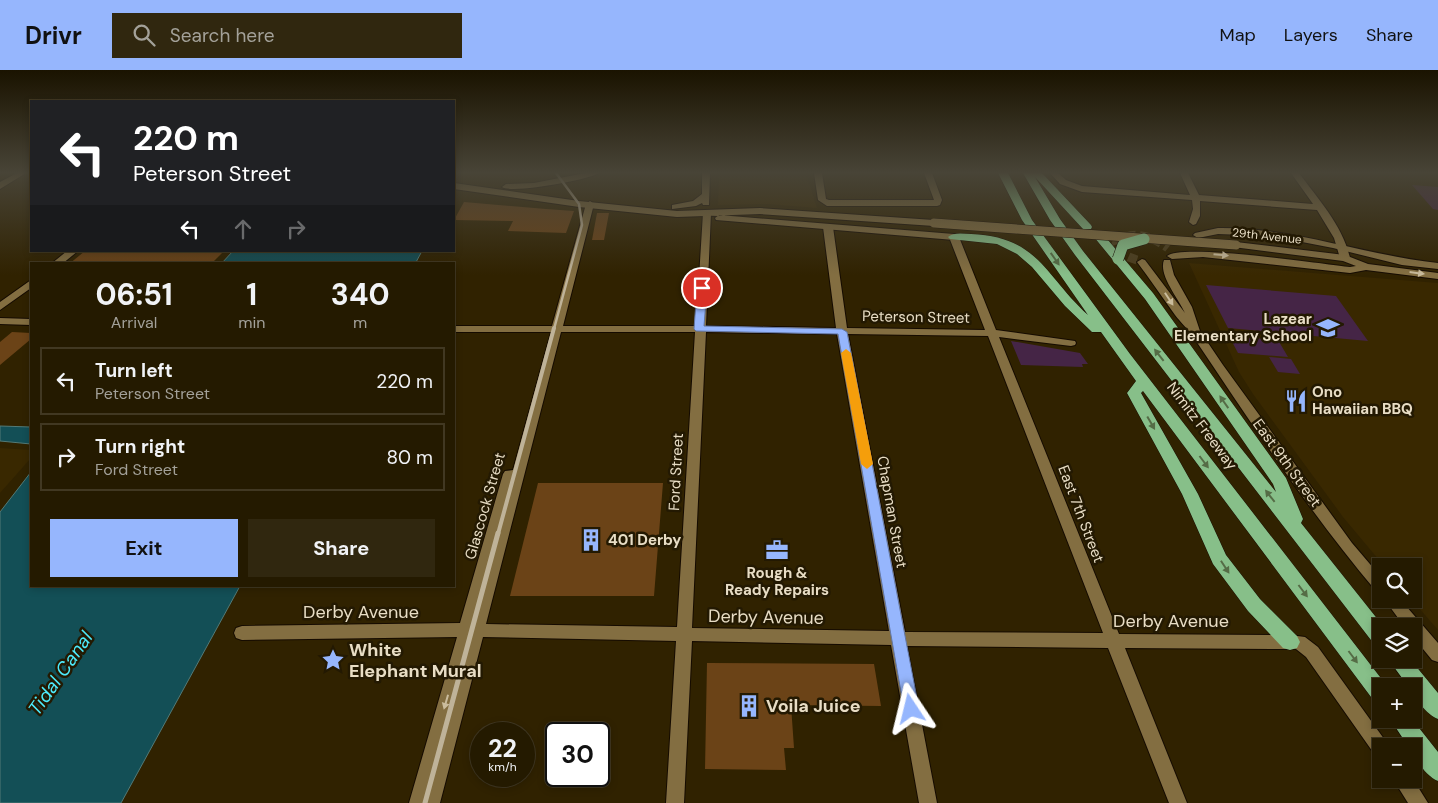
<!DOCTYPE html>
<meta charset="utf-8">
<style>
body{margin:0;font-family:"DM Sans",sans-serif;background:#30270f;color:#f1f3f6;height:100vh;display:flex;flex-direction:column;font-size:19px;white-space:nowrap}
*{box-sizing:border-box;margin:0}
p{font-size:16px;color:#a3a199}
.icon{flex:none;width:28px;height:28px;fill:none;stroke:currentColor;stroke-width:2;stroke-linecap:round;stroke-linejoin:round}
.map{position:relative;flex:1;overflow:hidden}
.drawer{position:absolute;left:30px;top:192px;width:425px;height:325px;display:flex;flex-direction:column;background:#241a00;border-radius:0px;box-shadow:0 2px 8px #0003,0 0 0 1px #413822}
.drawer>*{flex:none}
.hud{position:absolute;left:30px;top:30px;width:425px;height:152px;border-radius:0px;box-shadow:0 2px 8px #0003,0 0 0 1px #413822;background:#202124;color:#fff;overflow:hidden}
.tools{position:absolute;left:1372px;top:488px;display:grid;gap:10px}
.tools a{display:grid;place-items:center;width:50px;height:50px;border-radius:0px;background:#241a00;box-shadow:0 2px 8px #0003,0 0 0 1px #413822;font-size:25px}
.speed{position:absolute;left:470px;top:652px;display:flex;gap:10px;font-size:25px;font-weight:700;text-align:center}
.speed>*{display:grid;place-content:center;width:65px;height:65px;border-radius:50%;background:#241a00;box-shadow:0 2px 8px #0003,0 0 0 1px #413822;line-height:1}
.speed small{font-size:12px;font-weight:400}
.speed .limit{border:2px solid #111;border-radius:8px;background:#fff;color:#111}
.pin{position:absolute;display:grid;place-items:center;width:42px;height:42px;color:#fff;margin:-21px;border:2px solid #fff;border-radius:50%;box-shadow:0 1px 5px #0007}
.me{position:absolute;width:55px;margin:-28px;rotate:350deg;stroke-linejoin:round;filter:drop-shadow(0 0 4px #0008)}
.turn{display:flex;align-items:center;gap:18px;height:105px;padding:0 20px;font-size:22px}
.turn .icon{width:65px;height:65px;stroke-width:2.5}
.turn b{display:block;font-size:35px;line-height:42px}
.lanes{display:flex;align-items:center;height:48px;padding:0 20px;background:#0003;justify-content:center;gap:25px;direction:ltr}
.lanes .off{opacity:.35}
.eta{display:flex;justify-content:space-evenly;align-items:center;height:85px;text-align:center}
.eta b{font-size:30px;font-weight:700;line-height:35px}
.cta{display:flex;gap:10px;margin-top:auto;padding:10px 20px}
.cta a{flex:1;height:58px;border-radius:0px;background:#96b6fd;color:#111;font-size:20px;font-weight:700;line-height:58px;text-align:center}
.cta a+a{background:#30270f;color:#f1f3f6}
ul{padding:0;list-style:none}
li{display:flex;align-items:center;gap:15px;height:68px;margin:0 10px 8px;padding:0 10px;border:2px solid #413822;border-radius:0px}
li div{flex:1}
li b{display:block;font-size:19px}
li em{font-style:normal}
header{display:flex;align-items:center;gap:30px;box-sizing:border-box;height:70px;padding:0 25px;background:#96b6fd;color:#111}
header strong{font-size:24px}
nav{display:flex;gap:28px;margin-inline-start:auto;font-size:18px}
.search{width:350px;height:45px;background:#30270f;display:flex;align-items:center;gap:12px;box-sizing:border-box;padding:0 18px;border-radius:0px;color:#a3a199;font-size:19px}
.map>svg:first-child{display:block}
.built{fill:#392800}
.green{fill:#452546}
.water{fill:#134f56;stroke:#537a77}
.building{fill:#6b4317}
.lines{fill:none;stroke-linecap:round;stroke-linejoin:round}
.secondary-tunnel{stroke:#4c3e1e;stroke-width:9;stroke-dasharray:9 4.5;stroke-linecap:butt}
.street-casing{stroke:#150b00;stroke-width:2}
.secondary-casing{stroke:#150b00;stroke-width:2}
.highway-casing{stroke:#150b00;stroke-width:1}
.street{fill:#836e41;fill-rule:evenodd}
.secondary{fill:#836e41;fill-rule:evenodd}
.highway{fill:#87bf89;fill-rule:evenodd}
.rail-far2{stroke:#bfb399;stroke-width:2.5}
.rail-far1{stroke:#bfb399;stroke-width:4}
.rail{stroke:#bfb399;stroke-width:5}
.secondary-bridge-casing{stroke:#150b00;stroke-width:10;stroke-linecap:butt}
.highway-bridge-casing{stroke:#150b00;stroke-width:12;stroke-linecap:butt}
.secondary-bridge{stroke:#836e41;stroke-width:9}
.highway-bridge{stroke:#87bf89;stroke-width:11}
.oneway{fill:#cabc9d}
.oneway2{fill:#556c46}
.route{fill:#96b6fd;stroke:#6276a4}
.slow{fill:#f59e0b}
.labels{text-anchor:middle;stroke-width:5;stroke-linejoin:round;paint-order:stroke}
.far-street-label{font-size:12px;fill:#e8ddc5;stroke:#231902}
.street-label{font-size:15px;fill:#e8ddc5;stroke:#231902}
.poi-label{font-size:15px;font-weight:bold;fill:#e8ddc5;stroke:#231902;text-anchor:start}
.near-street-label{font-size:18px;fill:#e8ddc5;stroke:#231902}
.near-poi-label{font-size:18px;font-weight:bold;fill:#e8ddc5;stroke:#231902;text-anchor:start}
.near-water-label{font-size:19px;font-style:italic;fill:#4debfc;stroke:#231902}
</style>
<header>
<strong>Drivr</strong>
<div class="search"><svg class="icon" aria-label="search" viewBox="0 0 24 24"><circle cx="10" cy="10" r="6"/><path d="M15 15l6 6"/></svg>Search here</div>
<nav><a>Map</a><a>Layers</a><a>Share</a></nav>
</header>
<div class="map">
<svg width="1438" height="733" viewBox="0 0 1438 733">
<rect width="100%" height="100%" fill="#302200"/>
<path class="built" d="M461 103H566L536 108 511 109 458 106Z
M719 103H806L817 138 767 134 718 135Z
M1189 193 1438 213V560L1411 529H1414V496H1384L1343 447 1253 324 1239 302Z
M0 378 31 380V388L0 423Z"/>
<path class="green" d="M1412 115 1438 117V140L1433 139Z
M1206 215 1336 226 1368 271 1228 258Z
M1229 266 1278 270 1288 287 1238 283Z
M1011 271 1080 283 1088 294H1082L1083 297 1021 295Z
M1269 287 1291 289 1300 304 1278 302Z"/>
<path class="water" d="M233 181H422L415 194H221Z
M0 356 31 357V374L0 371Z
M31 402V516H240L121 733H0V442Z"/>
<path class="building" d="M464 132 546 139 574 141 566 163 508 161 513 151 454 150Z
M597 143H609L604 170H592Z
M85 181H224L211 194H69Z
M12 262 31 263V269L0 295V272Z
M538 413H663L654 526H510Z
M707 593 874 594 881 636 791 635 794 678H784L786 700 705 699Z"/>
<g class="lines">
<path class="secondary-tunnel" d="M1137 190C1127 187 1120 184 1116 174 1129 158 1154 167 1168 178"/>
<defs>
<path id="street" d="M814 103H822L826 129 829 130H934L924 103H932L942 130 940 135 937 136H827L818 130Z
M1050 103H1058L1066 110 1082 116 1190 125 1180 103H1188L1199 125 1313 134 1291 103H1299C1318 129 1343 156 1350 188L1345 191 1340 188 1334 168 1317 140 1200 131V146L1196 154 1193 155 1189 152 1193 139 1192 130 1082 122 1060 114Z
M590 131 594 134 563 256H696L703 143 707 140 711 143 706 256 836 258 823 157 828 154 833 157 847 258 985 260 949 167 954 164 959 167 996 260 1075 271 1076 273 1075 275 1071 276 999 267 1119 564 1290 565 1296 567 1298 572 1296 577 1290 579 1125 578 1187 733H1169L1108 578 907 576 937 733H919L891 575 692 571 684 733H666L676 571 483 567 440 733H409L457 567 242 570 236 568 234 563 236 558 242 556 460 553 503 404 505 401 513 400 551 262H454V256H552L586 134ZM561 262H695L677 557 486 554ZM706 262 837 264 889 561 692 558ZM848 264 988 266 1103 563 905 562Z
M0 248 31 249V255L0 254Z"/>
<path id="secondary" d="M17 103H26L0 119V112Z
M585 103H599C589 110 511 124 502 117L506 114 534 113Z
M702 103H710L709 135H703L702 133 696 136 672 139V135L693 131 702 124Z
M454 113 579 131 677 141 760 138 934 150 938 153 934 156 760 144 677 147 579 137 454 119Z
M719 145 954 164 959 167 954 170 716 150 715 148Z
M1218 158C1293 157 1364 185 1438 193V199L1402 195 1333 178 1271 166 1218 164 1198 168 1193 165 1195 163Z
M1236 172 1345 185 1368 194 1438 203V209L1366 200 1350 203 1203 187 1172 189 1167 186C1182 173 1323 194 1350 197L1356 196 1343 191 1233 177V173Z
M67 181H78L62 194H51Z
M1142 189 1145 190 1185 243C1179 229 1158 205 1164 190H1170L1174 205 1192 237 1200 261 1223 295 1352 473 1381 507V523L1376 521C1309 442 1252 354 1194 268 1189 260 1181 253 1175 245 1162 227 1150 209 1137 192Z
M31 210V218L0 240V232Z
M1384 529H1400L1438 573V592L1432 590 1414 568V556H1404Z
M1290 565 1305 567 1318 577 1387 673 1389 676H1381V688L1375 685 1306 587 1296 579 1284 577 1282 572 1284 567Z
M1393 709H1413L1428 733H1408Z"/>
<path id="highway" d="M998 103H1008L1032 150 1130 284 1387 616H1381V633L1374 631 1143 321 1141 323 1198 424 1226 485 1260 529 1297 566 1300 572 1297 578 1290 580 1283 578 1248 541 1213 494 1182 424 1127 323 1136 311 1101 262H1092L1065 236 1032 197 1017 184 997 174 950 169 948 167C954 162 963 164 971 164 1039 167 1044 205 1088 245L1022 150Z
M1023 103H1042L1091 155 1092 157 1091 159H1083L1035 107 1060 149 1083 181 1276 422 1273 414 1145 229 1094 167 1092 165 1094 163H1102L1153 223 1286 408 1303 449 1301 453 1383 556H1381V576L1374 574 1075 185 1050 150Z
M1388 589H1410L1438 623V649C1426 644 1414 629 1414 616H1408Z
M1390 649H1412L1438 682V711C1426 706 1414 690 1414 676H1408Z"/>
</defs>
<use href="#street" class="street-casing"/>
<use href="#secondary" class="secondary-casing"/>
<use href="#highway" class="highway-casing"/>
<use href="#street" class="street"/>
<use href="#secondary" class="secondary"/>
<use href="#highway" class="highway"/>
<path class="rail-far2" d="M554 259 582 155 579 134 556 103"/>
<path class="rail-far1" d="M498 464 554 258"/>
<path class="rail" d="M425 733 498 463"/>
<defs>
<path id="secondary-bridge" d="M934 153 1236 175"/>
<path id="highway-bridge" d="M1118 189 1123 175 1144 169"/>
</defs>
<use href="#secondary-bridge" class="secondary-bridge-casing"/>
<use href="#highway-bridge" class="highway-bridge-casing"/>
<use href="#secondary-bridge" class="secondary-bridge"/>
<use href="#highway-bridge" class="highway-bridge"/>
</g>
<defs><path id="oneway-solid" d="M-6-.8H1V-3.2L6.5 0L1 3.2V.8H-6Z" transform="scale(1.25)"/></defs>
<g class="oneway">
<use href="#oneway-solid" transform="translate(1221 185) rotate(5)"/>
<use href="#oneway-solid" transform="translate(1417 203) rotate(7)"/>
<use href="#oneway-solid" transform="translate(1169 229) rotate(57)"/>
<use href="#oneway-solid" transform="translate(446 632) rotate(106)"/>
</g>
<g class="oneway2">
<use href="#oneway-solid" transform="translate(1055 189) rotate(55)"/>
<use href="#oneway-solid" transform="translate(1159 285) rotate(-128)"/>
<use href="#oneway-solid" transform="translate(1224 332) rotate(-125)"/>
<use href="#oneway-solid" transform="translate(1151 353) rotate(60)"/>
<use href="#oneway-solid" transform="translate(1204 392) rotate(53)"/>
<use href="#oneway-solid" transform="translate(1270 426) rotate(-128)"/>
<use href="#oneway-solid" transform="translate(1225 497) rotate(57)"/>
<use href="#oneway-solid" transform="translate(1303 521) rotate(53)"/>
<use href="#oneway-solid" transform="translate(1353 587) rotate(53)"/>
</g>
<linearGradient id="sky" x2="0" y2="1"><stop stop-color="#1a1300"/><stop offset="0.5" stop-color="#484437"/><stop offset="1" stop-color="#484437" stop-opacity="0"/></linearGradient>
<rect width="1438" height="205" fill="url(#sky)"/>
<path class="route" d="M702 215 707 218 704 256 842 259 847 262 919 639 917 644 911 646 906 644 904 639 838 264 696 261 694 259 697 218Z"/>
<path class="slow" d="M846 279 851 283 873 394 867 399 861 394 841 283Z"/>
<defs>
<symbol id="school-bare" viewBox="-9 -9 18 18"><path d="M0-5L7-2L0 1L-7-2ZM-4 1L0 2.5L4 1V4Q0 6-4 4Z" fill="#96b6fd" stroke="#231902" stroke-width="2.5" paint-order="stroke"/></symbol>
<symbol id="restaurant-bare" viewBox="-9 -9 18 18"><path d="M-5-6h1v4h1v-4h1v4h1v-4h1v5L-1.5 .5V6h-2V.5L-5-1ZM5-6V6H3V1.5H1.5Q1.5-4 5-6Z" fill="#96b6fd" stroke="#231902" stroke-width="2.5" paint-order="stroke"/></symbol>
<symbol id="building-bare" viewBox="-9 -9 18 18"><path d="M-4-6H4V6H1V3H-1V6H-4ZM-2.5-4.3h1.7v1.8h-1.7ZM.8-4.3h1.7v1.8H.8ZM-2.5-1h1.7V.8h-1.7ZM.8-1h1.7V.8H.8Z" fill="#96b6fd" stroke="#231902" stroke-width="2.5" paint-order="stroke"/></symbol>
<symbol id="office-bare" viewBox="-9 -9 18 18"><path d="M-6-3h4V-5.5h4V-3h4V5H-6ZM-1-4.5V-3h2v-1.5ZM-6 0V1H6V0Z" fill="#96b6fd" stroke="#231902" stroke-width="2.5" paint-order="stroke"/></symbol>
<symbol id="sight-bare" viewBox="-9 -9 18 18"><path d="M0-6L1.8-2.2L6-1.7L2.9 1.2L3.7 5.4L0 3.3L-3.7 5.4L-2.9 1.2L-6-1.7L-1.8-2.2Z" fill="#96b6fd" stroke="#231902" stroke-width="2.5" paint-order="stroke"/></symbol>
</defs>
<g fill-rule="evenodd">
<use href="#school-bare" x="1312" y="242" width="32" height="32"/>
<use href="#restaurant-bare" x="1280" y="315" width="32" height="32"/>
<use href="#building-bare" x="575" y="454" width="32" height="32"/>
<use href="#office-bare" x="761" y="464" width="32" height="32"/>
<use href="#sight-bare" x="317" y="574" width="32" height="32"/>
<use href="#building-bare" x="733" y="620" width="32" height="32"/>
</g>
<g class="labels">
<g class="far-street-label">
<text transform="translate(1267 166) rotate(6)" y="4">29th Avenue</text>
</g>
<g class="street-label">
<text transform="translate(916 247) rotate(1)" y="5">Peterson Street</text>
<text transform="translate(1202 356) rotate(53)" y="5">Nimitz Freeway</text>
<text transform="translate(1287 393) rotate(54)" y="5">East 9th Street</text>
<text transform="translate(676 402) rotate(-87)" y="5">Ford Street</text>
<text transform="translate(485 436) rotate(-74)" y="5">Glascock Street</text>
<text transform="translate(892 442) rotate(80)" y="5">Chapman Street</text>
<text transform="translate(1081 444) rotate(69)" y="5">East 7th Street</text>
</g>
<g class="poi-label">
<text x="1312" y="254" text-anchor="end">Lazear<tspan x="1312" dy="17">Elementary School</tspan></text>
<text x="1312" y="327">Ono<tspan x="1312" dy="17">Hawaiian BBQ</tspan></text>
<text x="608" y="475">401 Derby</text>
<text x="777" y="508" text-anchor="middle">Rough &amp;<tspan x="777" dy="17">Ready Repairs</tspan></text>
</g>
<g class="near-street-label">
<text x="361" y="548">Derby Avenue</text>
<text transform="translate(766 547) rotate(1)" y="6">Derby Avenue</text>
<text x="1171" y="557">Derby Avenue</text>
</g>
<g class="near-poi-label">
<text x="349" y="586">White<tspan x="349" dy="21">Elephant Mural</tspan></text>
<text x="766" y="642">Voila Juice</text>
</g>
<g class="near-water-label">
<text transform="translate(60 603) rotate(-55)" y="7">Tidal Canal</text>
</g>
</g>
</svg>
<div class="tools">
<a><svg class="icon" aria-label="search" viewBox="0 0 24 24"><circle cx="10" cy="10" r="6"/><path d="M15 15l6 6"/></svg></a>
<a><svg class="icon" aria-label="layers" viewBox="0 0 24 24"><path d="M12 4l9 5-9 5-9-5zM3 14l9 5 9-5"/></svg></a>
<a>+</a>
<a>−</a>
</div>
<div class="speed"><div>22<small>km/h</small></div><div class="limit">30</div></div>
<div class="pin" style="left:702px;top:218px;background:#d93025"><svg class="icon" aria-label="arrive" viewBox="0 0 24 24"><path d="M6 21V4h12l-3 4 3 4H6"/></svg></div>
<svg class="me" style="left:911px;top:639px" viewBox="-20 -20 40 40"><path d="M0-17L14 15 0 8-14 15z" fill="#96b6fd" stroke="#fff" stroke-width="4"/></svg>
<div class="hud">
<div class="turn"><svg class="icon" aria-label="left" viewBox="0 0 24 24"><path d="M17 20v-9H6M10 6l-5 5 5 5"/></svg><div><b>220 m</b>Peterson Street</div></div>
<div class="lanes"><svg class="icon" aria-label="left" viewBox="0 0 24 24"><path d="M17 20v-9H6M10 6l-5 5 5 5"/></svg><svg class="icon off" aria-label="ahead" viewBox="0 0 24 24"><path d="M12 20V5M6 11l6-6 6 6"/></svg><svg class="icon off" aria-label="right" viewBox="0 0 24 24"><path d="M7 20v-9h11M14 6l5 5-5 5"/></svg></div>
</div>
<section class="drawer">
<div class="eta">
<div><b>06:51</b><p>Arrival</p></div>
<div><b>1</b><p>min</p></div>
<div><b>340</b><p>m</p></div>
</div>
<ul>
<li><svg class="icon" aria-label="left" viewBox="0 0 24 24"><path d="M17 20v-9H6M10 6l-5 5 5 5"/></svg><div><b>Turn left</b><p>Peterson Street</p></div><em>220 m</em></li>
<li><svg class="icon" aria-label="right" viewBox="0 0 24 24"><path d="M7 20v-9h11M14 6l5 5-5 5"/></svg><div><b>Turn right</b><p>Ford Street</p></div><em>80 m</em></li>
</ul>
<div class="cta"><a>Exit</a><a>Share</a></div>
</section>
</div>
